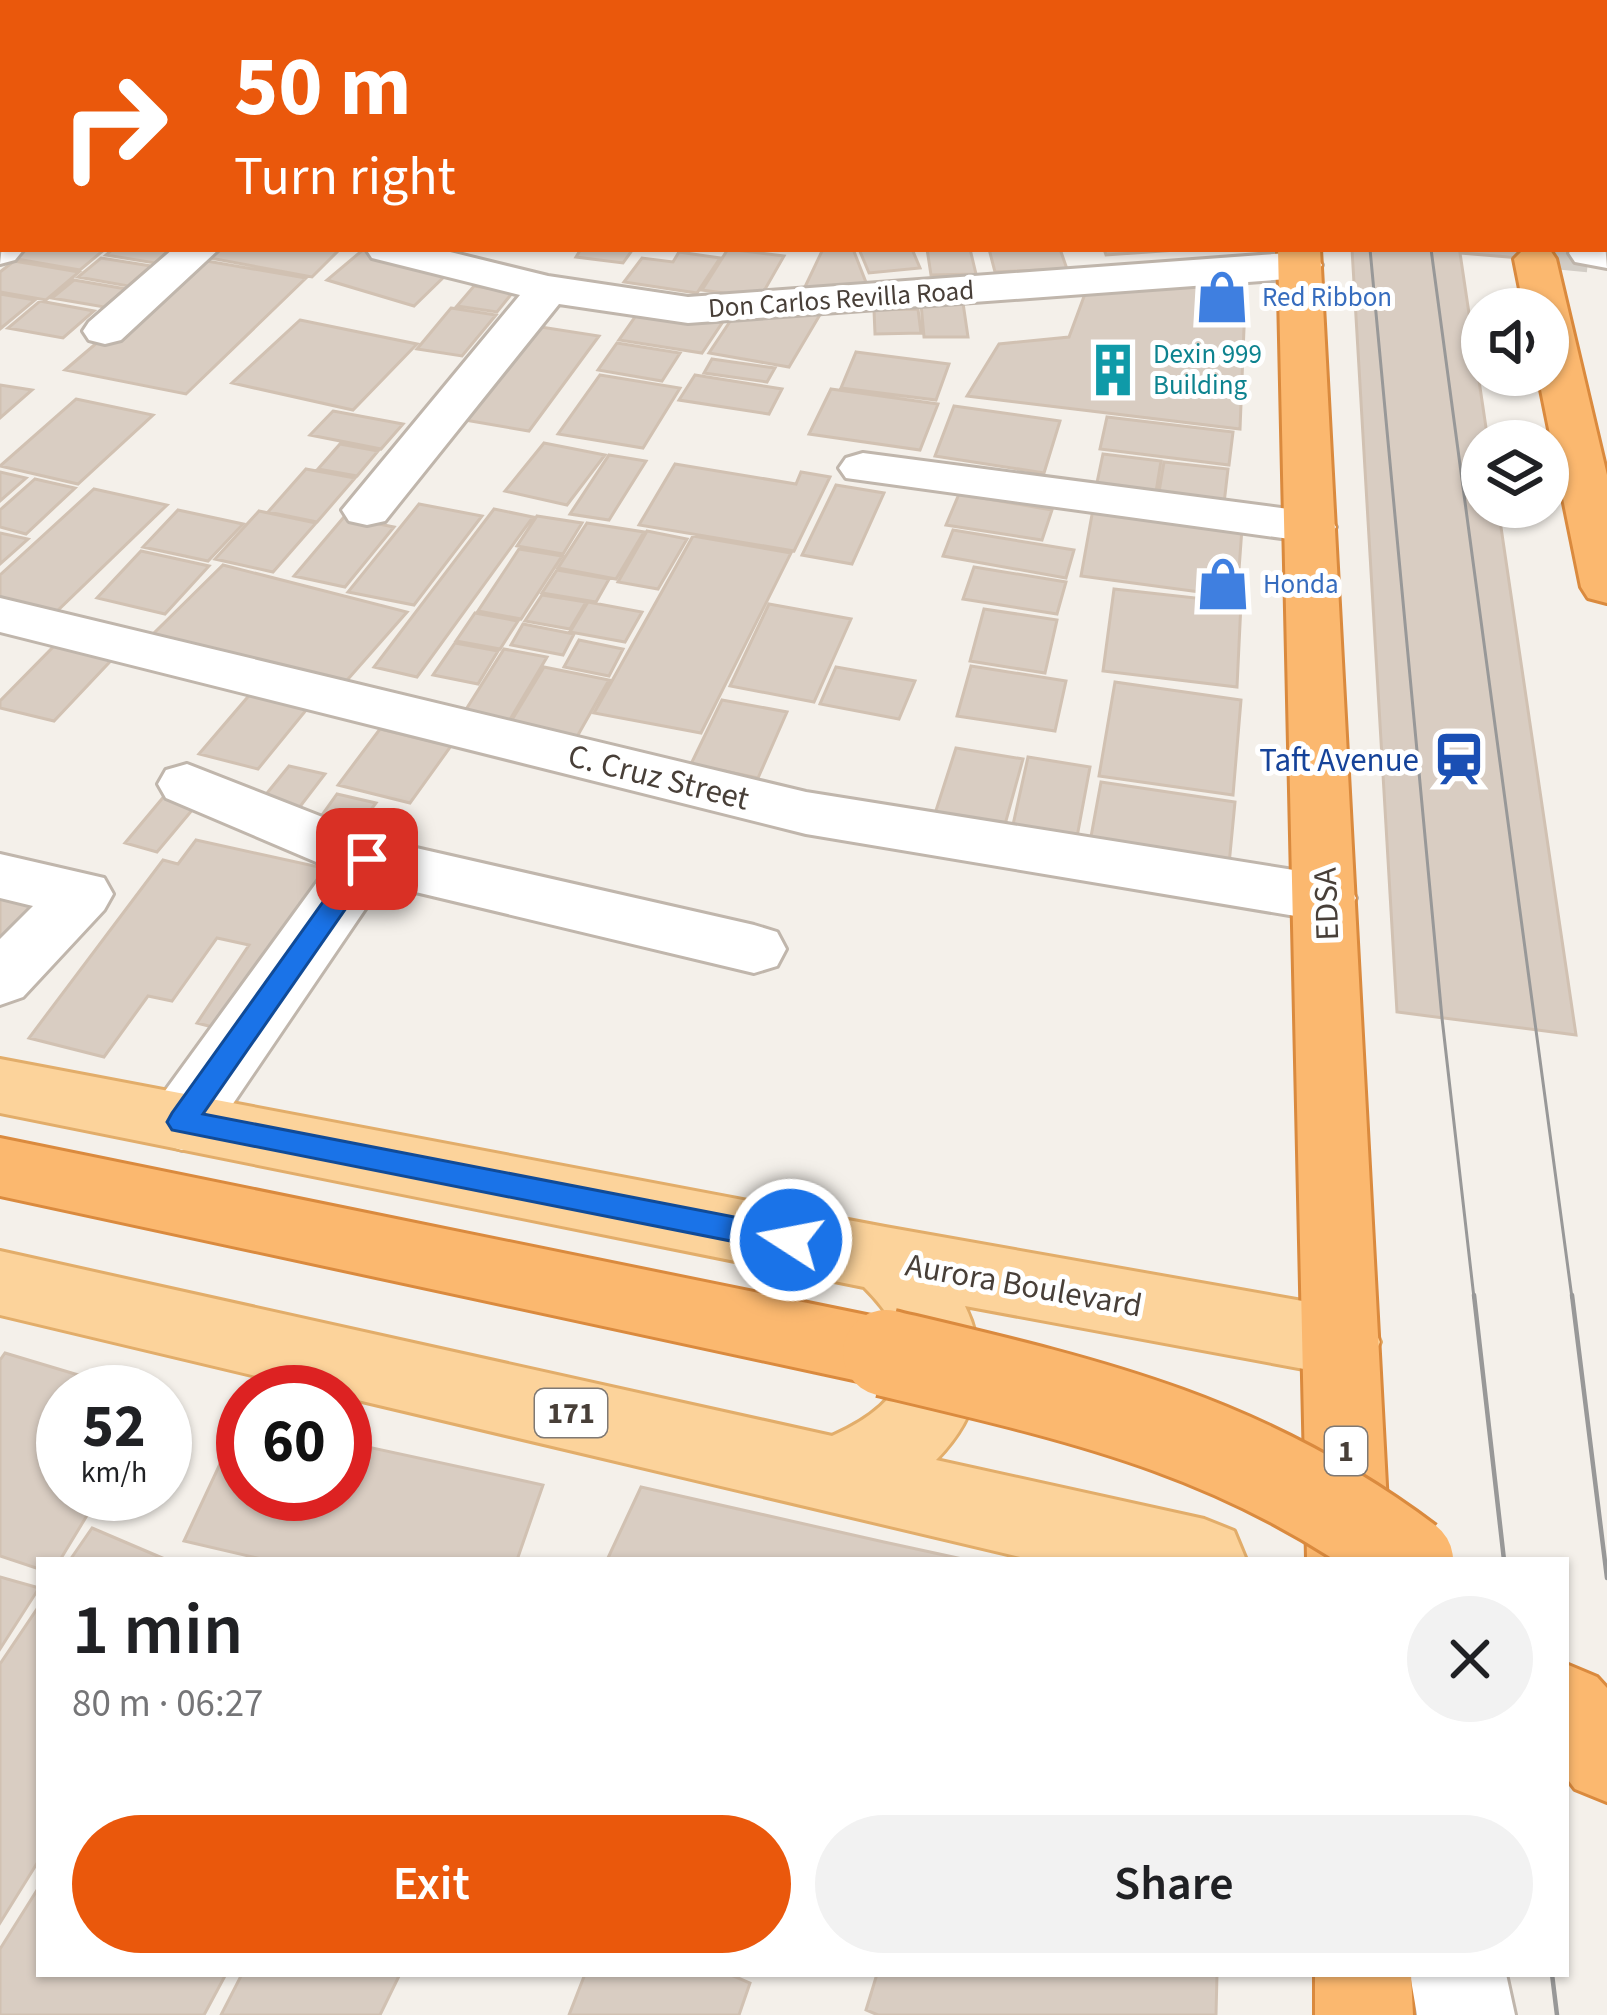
<!DOCTYPE html>
<meta charset="utf-8">
<style>
body{margin:0;font-family:"Source Sans 3",sans-serif;background:#f2f2f2;color:#202124;height:100vh;display:flex;flex-direction:column;font-size:45px;white-space:nowrap}
*{box-sizing:border-box;margin:0}
p{font-size:39px;color:#757577}
.icon{flex:none;width:66px;height:66px;fill:none;stroke:currentColor;stroke-width:2;stroke-linecap:round;stroke-linejoin:round}
.map{position:relative;flex:1;overflow:hidden}
.drawer{position:absolute;left:36px;top:1557px;width:1533px;height:420px;display:flex;flex-direction:column;background:#fff;border-radius:0px;box-shadow:0 3px 9px #0004}
.drawer>*{flex:none}
.banner{position:absolute;left:0px;top:0px;width:1608px;height:252px;box-shadow:0 3px 9px #0004;background:#ea580c;color:#fff;overflow:hidden}
.buttons{position:absolute;left:1461px;top:288px;display:grid;gap:24px}
.buttons a{display:grid;place-items:center;width:108px;height:108px;border-radius:50%;background:#fff;box-shadow:0 3px 9px #0004;font-size:60px}
.speed{position:absolute;left:36px;top:1365px;display:flex;gap:24px;font-size:60px;font-weight:700;text-align:center}
.speed>*{display:grid;place-content:center;width:156px;height:156px;border-radius:50%;background:#fff;box-shadow:0 3px 9px #0004;line-height:1}
.speed small{font-size:30px;font-weight:400}
.speed .limit{border:18px solid #d22;background:#fff;color:#111}
.pin{position:absolute;display:grid;place-items:center;width:102px;height:102px;color:#fff;margin:-51px;border-radius:24px;box-shadow:0 6px 18px #0006}
.me{position:absolute;width:132px;margin:-66px;rotate:281deg;stroke-linejoin:round;filter:drop-shadow(0 0 9px #0008)}
.turn{display:flex;align-items:center;gap:42px;height:252px;padding:0 36px;font-size:54px}
.turn .icon{width:156px;height:156px;stroke-width:2.5}
.turn b{display:block;font-size:84px;line-height:102px}
.round{display:grid;place-items:center;flex:none;width:126px;height:126px;border-radius:63px;background:#f2f2f2}
.head{display:flex;align-items:center;justify-content:space-between;height:204px;padding:0 36px}
h1{font-size:72px;font-weight:600;line-height:90px}
.action{display:flex;gap:24px;margin-top:auto;padding:24px 36px}
.action a{flex:1;height:138px;border-radius:72px;background:#ea580c;color:#fff;font-size:48px;font-weight:600;line-height:138px;text-align:center}
.action a+a{background:#f2f2f2;color:#202124}
.map>svg:first-child{display:block}
.building{fill:#d9cdc2;stroke:#d1c1b2;stroke-width:3}
.lines{fill:none;stroke-linecap:round;stroke-linejoin:round}
.minor-tunnel{stroke:#d2cdc6;stroke-width:39;stroke-dasharray:39 20;stroke-linecap:butt}
.minor-casing{stroke:#c0b6ac;stroke-width:6}
.major-casing{stroke:#e2ad6a;stroke-width:6}
.highway-casing{stroke:#da8a3e;stroke-width:6}
.minor{fill:#fff;fill-rule:evenodd}
.major{fill:#fcd39b;fill-rule:evenodd}
.highway{fill:#fbb86f;fill-rule:evenodd}
.tram-far1{stroke:#989898;stroke-width:3}
.tram{stroke:#989898;stroke-width:4.5}
.highway-bridge-casing{stroke:#da8a3e;stroke-width:92;stroke-linecap:butt}
.highway-bridge{stroke:#fbb86f;stroke-width:86}
.route{fill:#1a73e8;stroke:#114b97;stroke-width:3}
.labels{text-anchor:middle;stroke-width:10;stroke-linejoin:round;paint-order:stroke}
.far-shop-label{font-size:27px;fill:#366cbe;stroke:#fff;text-anchor:start}
.far-street-label{font-size:27px;fill:#483f38;stroke:#fff}
.far-culture-label{font-size:27px;fill:#0d838f;stroke:#fff;text-anchor:start}
.shield{fill:#fff;stroke:#7f7974;stroke-width:3}
.shield-label{font-size:30px;font-weight:bold;fill:#483f38}
.transit-label{font-size:33px;fill:#164399;stroke:#fff;text-anchor:end}
.street-label{font-size:33px;fill:#483f38;stroke:#fff}
</style>
<div class="map">
<svg width="1607" height="2015" viewBox="0 0 1607 2015">
<rect width="100%" height="100%" fill="#f4f0ea"/>
<path class="building" d="M868 0H1111L1129 3H868Z
M23 249H105L80 270 11 258Z
M113 249H170L155 263 106 255Z
M208 249H340L312 277 199 256Z
M364 249H368L448 273 414 306 327 280Z
M581 249H633L623 263 576 257Z
M728 249 784 256 760 298 702 290Z
M823 249H853L867 285 803 291Z
M859 249H912L920 268 869 273Z
M927 249H970L976 274 931 275Z
M989 249H1060L1067 269 995 272Z
M1104 249H1191L1106 255Z
M1352 249H1589L1592 264 1460 253 1488 441H1482V507H1498L1576 1035 1397 1012Z
M679 252 720 258 697 293 624 282 642 258 673 262Z
M101 258 151 266 128 286 78 277Z
M195 259 306 278 186 394 65 370Z
M14 261 79 272 46 300 0 292V272Z
M1246 278 1240 429 967 396 999 344 1069 337 1089 283Z
M74 280 126 289 104 307 52 298Z
M474 286 513 292 497 312 457 306Z
M0 294 35 300 0 329Z
M40 301 94 311 63 338 8 328Z
M963 303 968 337H924L921 304Z
M642 307 724 320 702 353 619 340Z
M451 308 496 315 462 356 417 349Z
M918 309 921 333 875 334 874 310Z
M796 310 821 313 789 367 709 353 737 311Z
M300 320 417 344 353 410 232 383Z
M528 325 599 336 529 431 453 418Z
M617 343 680 353 662 381 598 370Z
M856 352 949 364 936 400 841 388Z
M712 359 775 368 767 382 704 373Z
M600 375 680 388 643 448 558 434Z
M695 375 782 389 769 414 679 400Z
M0 385 32 390 0 418Z
M831 389 938 404 920 450 809 434Z
M76 399 153 415 78 484 0 466Z
M954 406 1060 421 1044 473 935 456Z
M333 411 403 424 381 449 310 435Z
M1107 417 1233 432 1229 465 1100 449Z
M544 443 605 455 567 505 505 491Z
M340 444 378 451 357 476 318 469Z
M1103 454 1161 461 1154 504 1094 497Z
M609 455 646 461 609 520 570 514Z
M1164 462 1228 469 1223 512 1157 504Z
M675 464 796 484 801 472 830 477 794 551 639 525Z
M306 469 355 478 317 522 268 512Z
M0 472 26 478 0 501Z
M35 479 75 488 26 534 0 527V510Z
M836 485 884 493 852 564 802 555Z
M94 489 167 505 55 613 0 599V575Z
M959 494 1052 510 1042 540 946 525Z
M419 504 482 516 414 605 348 592Z
M494 509 533 517 417 677 374 667Z
M1093 509 1242 528 1237 597 1081 576Z
M178 510 243 524 208 561 143 547Z
M259 511 316 523 273 572 215 559Z
M537 516 582 523 563 554 517 546Z
M344 517 394 527 345 587 294 576Z
M587 523 644 532 616 579 558 568Z
M953 530 1074 550 1066 578 943 556Z
M647 531 687 539 658 589 618 582Z
M0 533 28 539 0 564Z
M693 536 791 553 701 733 594 713Z
M519 549 562 556 521 619 478 611Z
M141 551 209 566 165 614 97 598Z
M223 565 407 612 341 687 152 635Z
M974 567 1066 582 1057 614 963 599Z
M557 570 609 579 596 602 542 593Z
M1114 589 1241 603 1237 687 1103 671Z
M542 595 586 602 570 629 525 621Z
M588 602 642 612 625 642 570 632Z
M769 604 851 619 814 702 730 686Z
M984 609 1057 620 1045 673 970 661Z
M475 613 518 621 500 649 456 641Z
M523 624 574 634 563 655 511 645Z
M63 637 120 651 54 721 0 708V701Z
M579 640 623 649 609 676 564 667Z
M455 643 498 651 478 684 433 675Z
M504 649 547 657 505 728 460 719Z
M971 666 1066 681 1055 731 957 716Z
M544 667 609 680 574 742 507 728Z
M836 667 915 681 899 719 820 704Z
M1115 682 1241 700 1233 795 1099 776Z
M258 685 316 698 258 769 199 754Z
M722 700 787 712 758 778 691 764Z
M380 729 451 746 410 803 338 785Z
M956 748 1023 759 1001 839 931 826Z
M1028 757 1090 767 1074 853 1009 843Z
M289 766 325 774 292 817 255 808Z
M1101 782 1235 802 1228 875 1088 853Z
M166 794 198 803 157 852 125 843Z
M337 794 376 803 349 839 312 829Z
M196 840 337 871 232 1032 197 1023 249 945 217 938 172 1001 148 996 104 1057 29 1038 163 860 178 864Z
M0 890 54 902 0 961Z
M5 1353 135 1392H63V1494H100L60 1560H39V1569L0 1556V1360Z
M241 1419 243 1494H345V1442L543 1485 517 1560H266L184 1541Z
M641 1487 884 1542 967 1560H607Z
M92 1528 167 1560H70Z
M0 1577 39 1588 0 1649Z
M39 1606V1860L0 1923V1664Z
M39 1887V1974H226L204 2015H0V1949Z
M242 1974H400L380 2015H221Z
M585 1974H729L750 1983 739 2015H569Z
M877 1974H1217L1216 2015H878L866 2010Z"/>
<g class="lines">
<path class="minor-tunnel" d="M1550 249 1590 253"/>
<defs>
<path id="minor" d="M229 0H271L227 3Z
M605 0H647L649 3H607Z
M1441 0H1475L1440 3Z
M0 123H3V145H0Z
M3 236V249H24L15 260 0 264Z
M1605 242 1607 268 1575 262 1569 253 1572 249H1605Z
M173 249H219L121 340 105 344 89 340 83 331 89 322Z
M366 249H438L548 276 688 297 1301 252 1316 256 1322 265 1316 274 1301 278 688 323 559 304 385 521 367 525 349 521 342 510 520 295 372 258Z
M863 453 1311 512 1329 516 1336 527 1329 538 1311 542 846 478 839 468 846 458Z
M0 598 806 792 1325 875 1347 882 1356 898 1347 914 1325 921 806 834 0 632Z
M187 764 381 840 754 925 777 932 786 949 777 966 754 973 382 884 207 1142 182 1150 157 1142 147 1122 157 1102 328 867 166 798 158 784 166 770Z
M0 854 104 878 113 894 104 910 23 997 0 1005V939L33 906 0 898Z
M1410 1974H1506L1515 2015H1417Z"/>
<path id="major" d="M1246 0H1294L1296 3H1248Z
M1379 0H1426L1428 3H1381Z
M1605 54H1607V76H1605Z
M0 1059 885 1227 1342 1308 1369 1318 1380 1342 1369 1366 1342 1376 965 1306C992 1363 980 1415 936 1460L1204 1519 1234 1531 1246 1560H1033L345 1397V1392H323L0 1315V1251L832 1436C913 1400 928 1351 864 1287L0 1113Z"/>
<path id="highway" d="M1309 0H1343L1308 3Z
M1498 0H1534L1536 3H1500Z
M1605 20H1607V40H1605Z
M1607 70V92L1605 93V71Z
M1278 249H1320L1390 1560 1307 1558Z
M1524 249 1550 250 1556 259 1607 475V603L1588 598 1581 587 1538 375H1548V309H1524L1514 259Z
M0 1138 886 1319 913 1329 925 1353 913 1377 886 1387 0 1196Z
M1566 1664 1597 1677 1607 1688V1802L1575 1789 1566 1777Z
M1315 1974H1411L1413 2015H1315Z"/>
</defs>
<use href="#minor" class="minor-casing"/>
<use href="#major" class="major-casing"/>
<use href="#highway" class="highway-casing"/>
<use href="#minor" class="minor"/>
<use href="#major" class="major"/>
<use href="#highway" class="highway"/>
<path class="tram-far1" d="M1333 0 1344 3
M1366 0 1377 3
M1370 249 1442 1018 1474 1298
M1431 249 1572 1298"/>
<path class="tram" d="M1474 1295 1504 1560
M1572 1295 1607 1578
M1552 1974 1557 2015"/>
<defs>
<path id="highway-bridge" d="M886 1353C1084 1400 1244 1435 1410 1560"/>
</defs>
<use href="#highway-bridge" class="highway-bridge-casing"/>
<use href="#highway-bridge" class="highway-bridge"/>
</g>
<path class="route" d="M367 850 376 853 379 859 376 865 203 1114 791 1228 802 1231 806 1240 802 1250 791 1253 172 1130 167 1122 172 1113 358 853Z"/>
<defs>
<symbol id="shop-bare" viewBox="-9 -9 18 18"><path d="M-5-2.5h2.3a2.7 3.5 0 0 1 5.4 0H5L5.5 6h-11ZM-1.5-2.5h3a1.5 2.3 0 0 0-3 0Z" fill="#3f7fe0" stroke="#fff" stroke-width="2.5" paint-order="stroke"/></symbol>
<symbol id="building-bare" viewBox="-9 -9 18 18"><path d="M-4-6H4V6H1V3H-1V6H-4ZM-2.5-4.3h1.7v1.8h-1.7ZM.8-4.3h1.7v1.8H.8ZM-2.5-1h1.7V.8h-1.7ZM.8-1h1.7V.8H.8Z" fill="#0f9aa8" stroke="#fff" stroke-width="2.5" paint-order="stroke"/></symbol>
<symbol id="station-bare" viewBox="-9 -9 18 18"><path d="M-3-6H3Q5-6 5-4V2Q5 4 3 4L4.5 6H3L1.5 4h-3L-3 6H-4.5L-3 4Q-5 4-5 2V-4Q-5-6-3-6ZM-3.5-4v3h7v-3ZM-3.5 1v1.5H-2V1ZM2 1v1.5H3.5V1Z" fill="#1a4fb4" stroke="#fff" stroke-width="2.5" paint-order="stroke"/></symbol>
</defs>
<g fill-rule="evenodd">
<use href="#shop-bare" x="1184" y="259" width="76" height="76"/>
<use href="#building-bare" x="1075" y="332" width="76" height="76"/>
<use href="#shop-bare" x="1185" y="546" width="76" height="76"/>
<use href="#station-bare" x="1421" y="721" width="76" height="76"/>
</g>
<g class="labels">
<g class="far-shop-label">
<text x="1262" y="306">Red Ribbon</text>
<text x="1263" y="593">Honda</text>
</g>
<g class="far-street-label">
<text transform="translate(841 299) rotate(-4)" y="9">Don Carlos Revilla Road</text>
</g>
<g class="far-culture-label">
<text x="1153" y="363">Dexin 999<tspan x="1153" dy="31">Building</tspan></text>
</g>
<g class="shield">
<rect x="535" y="1389" width="72" height="48" rx="9"/>
<rect x="1325" y="1427" width="42" height="48" rx="9"/>
</g>
<g class="shield-label">
<text x="571" y="1423">171</text>
<text x="1346" y="1461">1</text>
</g>
<g class="transit-label">
<text x="1419" y="771">Taft Avenue</text>
</g>
<g class="street-label">
<text transform="translate(659 776) rotate(14)" y="12">C. Cruz Street</text>
<text transform="translate(1325 904) rotate(-92)" y="12">EDSA</text>
<text transform="translate(1024 1284) rotate(10)" y="12">Aurora Boulevard</text>
</g>
</g>
</svg>
<div class="buttons">
<a><svg class="icon" aria-label="sound" viewBox="0 0 24 24"><path d="M4 9h4l5-4v14l-5-4H4zM17 9q2 3 0 6"/></svg></a>
<a><svg class="icon" aria-label="layers" viewBox="0 0 24 24"><path d="M12 4l9 5-9 5-9-5zM3 14l9 5 9-5"/></svg></a>
</div>
<div class="speed"><div>52<small>km/h</small></div><div class="limit">60</div></div>
<div class="pin" style="left:367px;top:859px;background:#d93025"><svg class="icon" aria-label="arrive" viewBox="0 0 24 24"><path d="M6 21V4h12l-3 4 3 4H6"/></svg></div>
<svg class="me" style="left:791px;top:1240px" viewBox="-20 -20 40 40"><circle r="17" fill="#1a73e8" stroke="#fff" stroke-width="3"/><path d="M0-11L8 9 0 5-8 9z" fill="#fff"/></svg>
<div class="banner">
<div class="turn"><svg class="icon" aria-label="right" viewBox="0 0 24 24"><path d="M7 20v-9h11M14 6l5 5-5 5"/></svg><div><b>50 m</b>Turn right</div></div>
</div>
<section class="drawer">
<div class="head"><div><h1>1 min</h1><p>80 m · 06:27</p></div><a class="round"><svg class="icon" aria-label="close" viewBox="0 0 24 24"><path d="M6 6l12 12M18 6L6 18"/></svg></a></div>
<div class="action"><a>Exit</a><a>Share</a></div>
</section>
</div>
